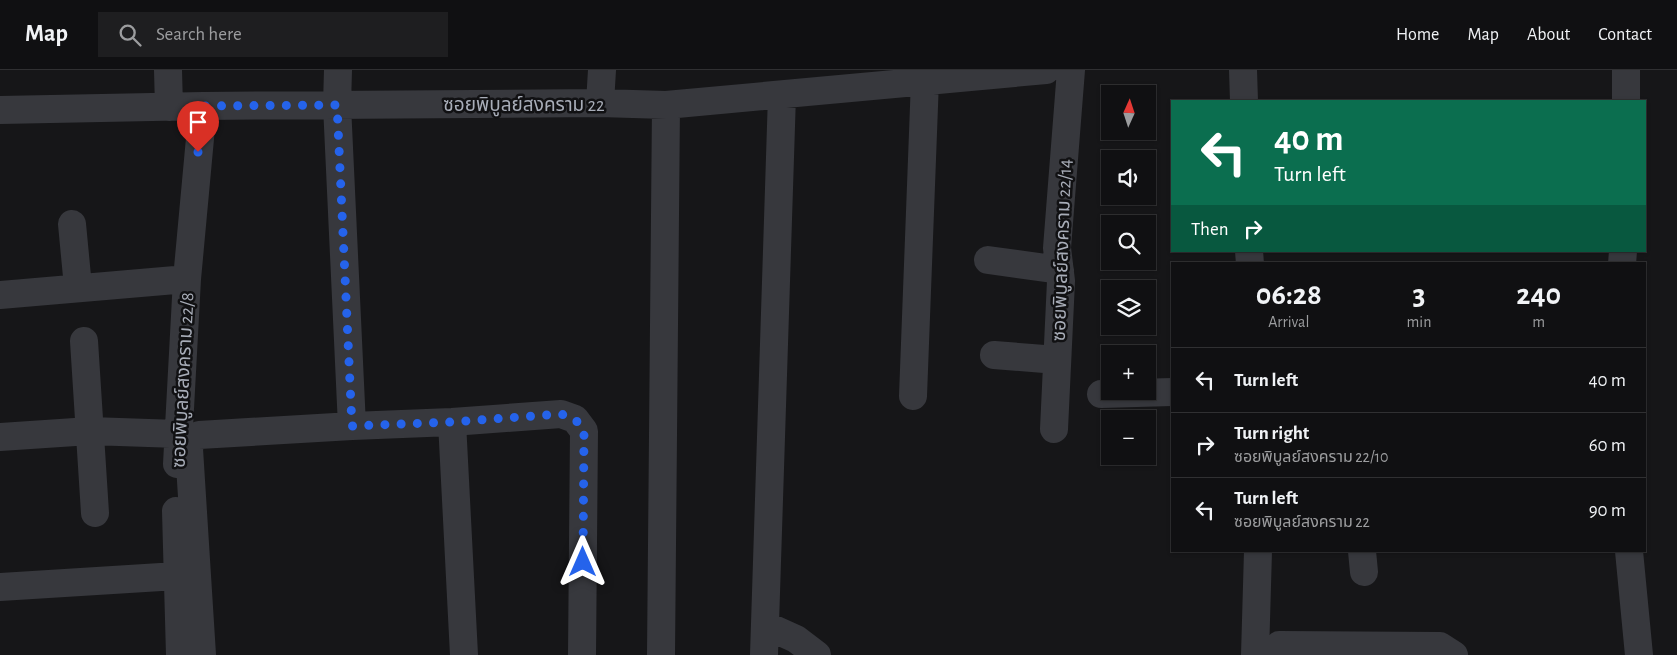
<!DOCTYPE html>
<meta charset="utf-8">
<style>
body{margin:0;font-family:"Alegreya Sans","Noto Sans Thai",sans-serif;background:#1e1e20;color:#f1f3f6;height:100vh;display:flex;flex-direction:column;font-size:19px;white-space:nowrap}
*{box-sizing:border-box;margin:0}
p{font-size:16px;color:#9c9d9f}
.icon{flex:none;width:28px;height:28px;fill:none;stroke:currentColor;stroke-width:2;stroke-linecap:round;stroke-linejoin:round}
.map{position:relative;flex:1;overflow:hidden}
.drawer{position:absolute;left:1171px;top:192px;width:475px;height:290px;display:flex;flex-direction:column;background:#101012;border-radius:0px;box-shadow:0 1px 4px #0004,0 0 0 1px #303032}
.drawer>*{flex:none}
.top-card{position:absolute;left:1171px;top:30px;width:475px;height:152px;border-radius:0px;box-shadow:0 1px 4px #0004,0 0 0 1px #303032;background:#0b6e4f;color:#fff;overflow:hidden}
.needle{width:32px;rotate:3deg}
.buttons{position:absolute;left:1101px;top:15px;display:grid;gap:10px}
.buttons a{display:grid;place-items:center;width:55px;height:55px;border-radius:0px;background:#101012;box-shadow:0 1px 4px #0004,0 0 0 1px #303032;font-size:25px}
.pin{position:absolute;display:grid;place-items:center;width:42px;height:42px;color:#fff;margin:-51px -21px;border-radius:50% 50% 50% 0;rotate:-45deg;box-shadow:0 0 5px #0007}
.pin .icon{rotate:45deg}
.me{position:absolute;width:55px;margin:-28px;rotate:0deg;stroke-linejoin:round;filter:drop-shadow(0 0 4px #0008)}
.turn{display:flex;align-items:center;gap:18px;height:105px;padding:0 20px;font-size:22px}
.turn .icon{width:65px;height:65px;stroke-width:2.5}
.turn b{display:block;font-size:35px;line-height:42px}
.then{display:flex;align-items:center;height:48px;padding:0 20px;background:#0003;gap:10px;font-size:19px}
.eta{display:flex;justify-content:space-evenly;align-items:center;height:85px;text-align:center}
.eta b{font-size:30px;font-weight:600;line-height:35px}
ul{padding:0;list-style:none}
li{display:flex;align-items:center;gap:15px;height:65px;padding:0 20px;border-top:1px solid #303032}
li div{flex:1}
li b{display:block;font-size:19px}
li em{font-style:normal}
header{display:flex;align-items:center;gap:30px;box-sizing:border-box;height:70px;padding:0 25px;background:#101012;border-bottom:1px solid #303032}
header strong{font-size:24px}
nav{display:flex;gap:28px;margin-inline-start:auto;font-size:18px}
.search{width:350px;height:45px;background:#1e1e20;display:flex;align-items:center;gap:12px;box-sizing:border-box;padding:0 18px;border-radius:0px;color:#9c9d9f;font-size:19px}
.map>svg:first-child{display:block}
.lines{fill:none;stroke-linecap:round;stroke-linejoin:round}
.minor{stroke:#37383d;stroke-width:28}
.route{stroke:#2563eb;stroke-width:9;stroke-dasharray:0 16.2}
.labels{text-anchor:middle;stroke-width:5;stroke-linejoin:round;paint-order:stroke}
.street-label{font-size:19px;fill:#a8adb8;stroke:#111113}
</style>
<header>
<strong>Map</strong>
<div class="search"><svg class="icon" aria-label="search" viewBox="0 0 24 24"><circle cx="10" cy="10" r="6"/><path d="M15 15l6 6"/></svg>Search here</div>
<nav><a>Home</a><a>Map</a><a>About</a><a>Contact</a></nav>
</header>
<div class="map">
<svg width="1677" height="585" viewBox="0 0 1677 585">
<rect width="100%" height="100%" fill="#161618"/>
<g class="lines">
<path class="minor" d="M168 0 169 37
M338 0 337 35 352 356
M1243 0 1244 31
M1626 31V0
M600 33 602 0
M0 40 203 36 600 33 666 35 1046 0
M72 154 78 217
M1249 181 1250 194
M988 190 1060 200
M1622 194 1623 181
M0 225 187 209
M84 271 95 443
M994 285 1057 290
M1101 324 1172 322
M913 326 925 10
M452 352 464 585
M1054 359 1061 211 1057 178 1071 0
M0 367 90 361 178 364
M177 394 187 209 203 36
M176 441 180 585
M1362 481 1364 502
M1629 481 1639 585
M0 517 177 506
M765 555 796 569 817 585
M202 585 189 379 191 370 199 365 352 356 452 352 561 344 575 349 584 361 582 585
M661 585 666 35
M764 585 782 25
M1255 585 1258 481
M1275 585 1279 575 1440 576 1454 585"/>
</g>
<g class="lines">
<path class="route" d="M198 82 203 36 337 35 352 356 452 352 561 344 575 349 584 361 583 492"/>
</g>
<g class="labels">
<g class="street-label">
<text x="524" y="41">ซอยพิบูลย์สงคราม 22</text>
<text transform="translate(1061 180) rotate(-88)" y="7">ซอยพิบูลย์สงคราม 22/14</text>
<text transform="translate(182 310) rotate(-87)" y="7">ซอยพิบูลย์สงคราม 22/8</text>
</g>
</g>
</svg>
<div class="buttons">
<a><svg class="needle" viewBox="-14 -14 28 28"><path d="M0-13l5 13h-10z" fill="#e53935"/><path d="M0 13l5-13h-10z" fill="#9c9d9f"/></svg></a>
<a><svg class="icon" aria-label="sound" viewBox="0 0 24 24"><path d="M4 9h4l5-4v14l-5-4H4zM17 9q2 3 0 6"/></svg></a>
<a><svg class="icon" aria-label="search" viewBox="0 0 24 24"><circle cx="10" cy="10" r="6"/><path d="M15 15l6 6"/></svg></a>
<a><svg class="icon" aria-label="layers" viewBox="0 0 24 24"><path d="M12 4l9 5-9 5-9-5zM3 14l9 5 9-5"/></svg></a>
<a>+</a>
<a>−</a>
</div>
<div class="pin" style="left:198px;top:82px;background:#d93025"><svg class="icon" aria-label="arrive" viewBox="0 0 24 24"><path d="M6 21V4h12l-3 4 3 4H6"/></svg></div>
<svg class="me" style="left:583px;top:492px" viewBox="-20 -20 40 40"><path d="M0-17L14 15 0 8-14 15z" fill="#2563eb" stroke="#fff" stroke-width="4"/></svg>
<div class="top-card">
<div class="turn"><svg class="icon" aria-label="left" viewBox="0 0 24 24"><path d="M17 20v-9H6M10 6l-5 5 5 5"/></svg><div><b>40 m</b>Turn left</div></div>
<div class="then">Then<svg class="icon" aria-label="right" viewBox="0 0 24 24"><path d="M7 20v-9h11M14 6l5 5-5 5"/></svg></div>
</div>
<section class="drawer">
<div class="eta">
<div><b>06:28</b><p>Arrival</p></div>
<div><b>3</b><p>min</p></div>
<div><b>240</b><p>m</p></div>
</div>
<ul>
<li><svg class="icon" aria-label="left" viewBox="0 0 24 24"><path d="M17 20v-9H6M10 6l-5 5 5 5"/></svg><div><b>Turn left</b></div><em>40 m</em></li>
<li><svg class="icon" aria-label="right" viewBox="0 0 24 24"><path d="M7 20v-9h11M14 6l5 5-5 5"/></svg><div><b>Turn right</b><p>ซอยพิบูลย์สงคราม 22/10</p></div><em>60 m</em></li>
<li><svg class="icon" aria-label="left" viewBox="0 0 24 24"><path d="M17 20v-9H6M10 6l-5 5 5 5"/></svg><div><b>Turn left</b><p>ซอยพิบูลย์สงคราม 22</p></div><em>90 m</em></li>
</ul>
</section>
</div>
